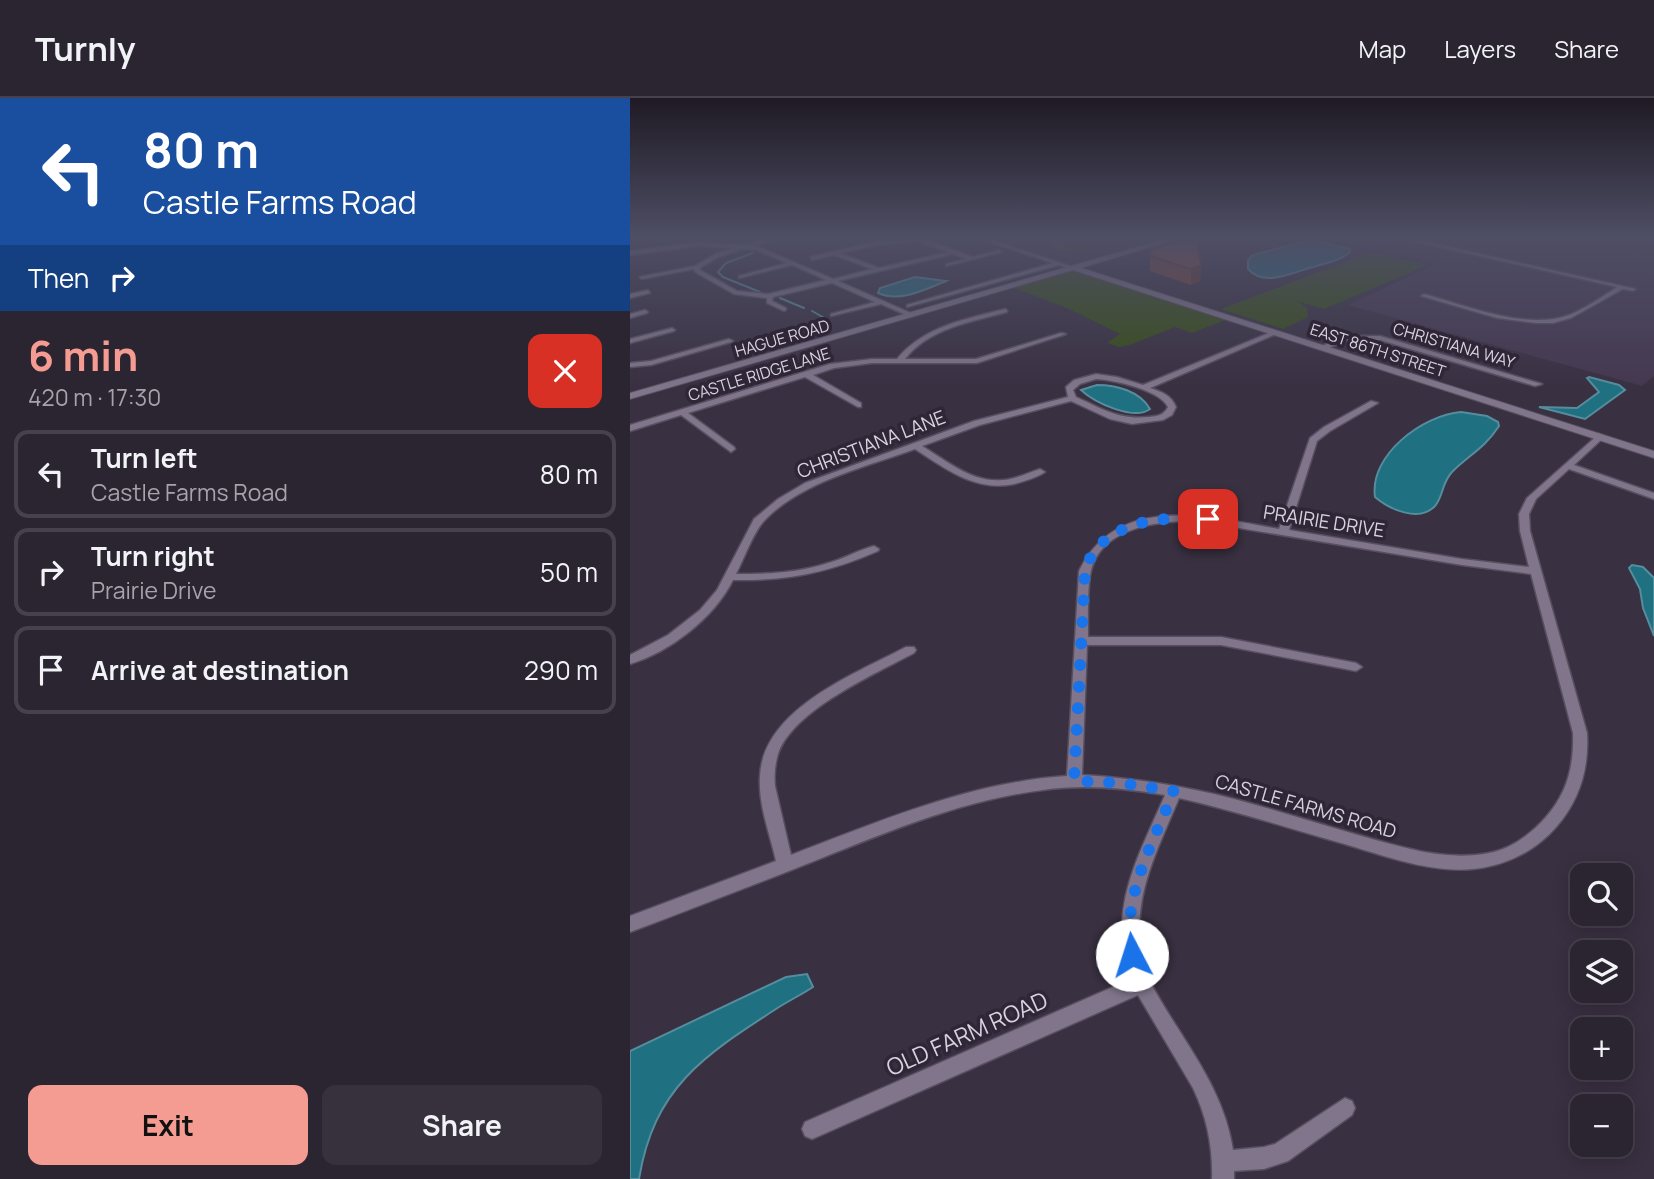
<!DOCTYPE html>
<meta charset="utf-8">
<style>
body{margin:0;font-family:Manrope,sans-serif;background:#37303d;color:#f1f3f6;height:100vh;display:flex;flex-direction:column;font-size:26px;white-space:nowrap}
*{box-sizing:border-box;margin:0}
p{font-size:23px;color:#a6a4ab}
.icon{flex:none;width:38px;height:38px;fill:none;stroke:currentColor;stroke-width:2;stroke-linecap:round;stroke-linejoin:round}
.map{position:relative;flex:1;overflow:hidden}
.side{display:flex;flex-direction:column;background:#2b2431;width:630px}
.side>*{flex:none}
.hud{background:#1a4fa0;color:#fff;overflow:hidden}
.fabs{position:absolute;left:940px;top:765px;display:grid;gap:14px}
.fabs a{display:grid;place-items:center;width:63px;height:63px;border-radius:14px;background:#2b2431;box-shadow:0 4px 18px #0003,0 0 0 2px #47414d;font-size:35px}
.pin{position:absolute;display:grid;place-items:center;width:60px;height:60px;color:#fff;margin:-30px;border-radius:14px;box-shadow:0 4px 10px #0006}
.me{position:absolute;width:77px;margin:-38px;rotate:355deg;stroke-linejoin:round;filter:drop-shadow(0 0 5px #0008)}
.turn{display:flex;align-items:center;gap:24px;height:147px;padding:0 28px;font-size:32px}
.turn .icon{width:91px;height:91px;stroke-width:2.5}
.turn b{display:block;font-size:49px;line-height:60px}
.then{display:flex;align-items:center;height:66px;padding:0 28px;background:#0003;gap:14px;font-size:26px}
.round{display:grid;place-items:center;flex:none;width:74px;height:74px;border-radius:14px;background:#37303d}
.head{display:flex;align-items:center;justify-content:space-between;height:119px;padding:0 28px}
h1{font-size:42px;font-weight:700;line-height:52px;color:#f59c92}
.action{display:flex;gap:14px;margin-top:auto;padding:14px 28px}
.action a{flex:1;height:80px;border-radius:14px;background:#f59c92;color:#111;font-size:28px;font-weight:700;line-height:80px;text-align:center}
.action a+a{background:#37303d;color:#f1f3f6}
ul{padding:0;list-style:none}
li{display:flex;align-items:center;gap:21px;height:88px;margin:0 14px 10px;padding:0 14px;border:4px solid #47414d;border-radius:14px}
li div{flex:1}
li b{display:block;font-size:26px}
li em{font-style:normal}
header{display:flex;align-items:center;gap:42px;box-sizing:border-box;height:98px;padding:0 35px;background:#2b2431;border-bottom:2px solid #47414d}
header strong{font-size:33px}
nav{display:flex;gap:38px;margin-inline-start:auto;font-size:24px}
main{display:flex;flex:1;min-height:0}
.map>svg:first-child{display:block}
.built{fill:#443850}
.industrial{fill:#4a3538}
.green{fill:#374e16}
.water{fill:#1f7081;stroke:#568d9d;stroke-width:2}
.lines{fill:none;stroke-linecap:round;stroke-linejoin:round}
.stream{stroke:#568d9d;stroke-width:2}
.minor-casing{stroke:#574f5f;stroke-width:3}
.tertiary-casing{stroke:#574f5f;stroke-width:2}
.minor{fill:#80758a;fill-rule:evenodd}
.tertiary{fill:#80758a;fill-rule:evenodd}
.wall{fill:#7f4334}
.shaded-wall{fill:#68372a}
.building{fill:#944e3c;stroke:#68372a;stroke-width:2}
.route{stroke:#1a73e8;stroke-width:12;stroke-dasharray:0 21.6}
.labels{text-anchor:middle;stroke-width:7;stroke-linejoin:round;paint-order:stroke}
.far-street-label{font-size:16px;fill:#d8d2de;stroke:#2f2637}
.street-label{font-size:19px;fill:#d8d2de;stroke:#2f2637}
.near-street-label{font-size:23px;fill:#d8d2de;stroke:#2f2637}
</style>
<header>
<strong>Turnly</strong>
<nav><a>Map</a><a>Layers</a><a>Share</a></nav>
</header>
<main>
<section class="side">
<div class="hud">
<div class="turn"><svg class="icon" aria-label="left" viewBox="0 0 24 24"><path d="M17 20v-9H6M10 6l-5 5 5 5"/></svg><div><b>80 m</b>Castle Farms Road</div></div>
<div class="then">Then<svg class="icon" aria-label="right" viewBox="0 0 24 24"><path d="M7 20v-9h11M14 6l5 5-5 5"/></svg></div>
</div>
<div class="head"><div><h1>6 min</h1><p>420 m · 17:30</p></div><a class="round" style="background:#d93025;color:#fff"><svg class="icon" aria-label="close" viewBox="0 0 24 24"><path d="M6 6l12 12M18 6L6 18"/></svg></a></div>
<ul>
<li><svg class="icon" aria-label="left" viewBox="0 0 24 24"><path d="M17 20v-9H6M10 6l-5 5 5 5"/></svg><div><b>Turn left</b><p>Castle Farms Road</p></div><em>80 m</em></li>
<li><svg class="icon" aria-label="right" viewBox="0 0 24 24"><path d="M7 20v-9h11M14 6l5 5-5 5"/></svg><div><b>Turn right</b><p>Prairie Drive</p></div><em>50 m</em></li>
<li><svg class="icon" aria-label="arrive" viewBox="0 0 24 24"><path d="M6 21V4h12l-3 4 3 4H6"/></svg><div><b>Arrive at destination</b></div><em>290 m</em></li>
</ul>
<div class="action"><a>Exit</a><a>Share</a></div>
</section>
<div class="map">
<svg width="1024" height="1081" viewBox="0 0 1024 1081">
<rect width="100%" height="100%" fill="#393041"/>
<path class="built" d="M351 138H545L448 167H438Z
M690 138H931L1024 157V278L1012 288 718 207 806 166Z"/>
<path class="industrial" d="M931 138H1024V157Z"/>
<path class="green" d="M742 154 798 167 694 211 667 203 677 210 678 219 653 231 591 211Z
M443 172 595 222 562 235 545 229 502 246 490 249 477 245 490 236 437 210 384 190Z"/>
<path class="water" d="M680 142 720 151V154C710 163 696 165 683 169 663 174 635 190 618 171V162L623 157Z
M285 179 316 183C296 191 270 205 248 195L250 190Z
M959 279 989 287 995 292 955 321 909 309 947 310 969 294 957 280Z
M467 287C486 287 510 293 520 311 504 323 465 305 451 292Z
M831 314 857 318 868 324 869 328C854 351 840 356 822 374 811 386 814 397 805 408 789 425 759 411 745 399 739 357 793 317 831 314Z
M1002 467 1013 469 1024 480V538L1013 510 1010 491 999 470Z
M177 876 183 889C171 897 158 903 146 911 73 958 24 990 9 1081H0V953L156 879Z"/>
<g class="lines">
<path class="stream" d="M123 155 96 165 88 174 93 179 130 194
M150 200 174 210
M182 213 198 222"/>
<defs>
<path id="minor" d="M148 138H159L121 148 129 149 203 181 242 171 204 157 182 162 180 159 243 144 281 140 278 138H286L343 159 369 152 372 154 316 168V166L337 161 323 156 208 183 283 216V218L281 219 251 206 201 218V216L245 204 202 185 143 199 142 203 156 210V212L154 213 137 205V200L104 196 65 174 64 171 12 181 9 179 65 168 85 156 103 150 68 148 0 157V153L68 144 112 147ZM287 143 318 154 249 170 210 155 243 148ZM112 151 126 152 157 165 109 178V180L162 167 196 182 138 196 107 193 70 172 71 169 89 159Z
M341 138H349L446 170 443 172 429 167 277 209V207L423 165Z
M760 138H771L1006 191 1003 193 993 191 941 220 923 225H906L867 220 791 198 794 196C836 207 896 233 939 217 956 210 972 199 987 189Z
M18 192 20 195 0 200V196Z
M375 211 377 212V214C341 224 299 230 275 261H346L431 235 436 236 347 265H242L204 270 183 277 231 305V309H228L175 279 58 315 104 349 105 351 101 354 51 317 0 333V327L200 266 242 261H267C294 228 336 221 375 211Z
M15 212 18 214 17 215 0 220V216Z
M42 230 45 232 44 233 0 245V241Z
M644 233 647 235 646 236 520 290C532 294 541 297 546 309L542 317 533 322 502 326 480 321 441 303 350 327 292 348C317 363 342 385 373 382 386 381 398 375 410 371L415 374C406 380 395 383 384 386 345 394 316 371 285 351 236 369 170 384 134 423 123 435 114 461 106 476 138 476 168 475 198 465 214 461 228 452 244 448L249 451 248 453C198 475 157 483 103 482 84 520 40 554 0 566V557L38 537 70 512 87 492 124 421 148 401 175 385 344 323 438 299 436 289 444 282 466 276 487 279 513 287ZM466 281C484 282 530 292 538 309 534 317 528 318 519 319 488 322 473 311 446 299L443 292 450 286Z
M716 238H750L912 286 905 288 750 242H717L694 252 687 250Z
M99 241 103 243 101 244 21 267 0 269V265L21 263Z
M741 303 748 305 700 333 687 343 659 432 832 461 899 469 890 433 889 416 897 400 969 336 972 337V341L944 367 1024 395V401L939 371 906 401 899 416 900 433 957 635C959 671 950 701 927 728 906 753 875 768 843 771 801 775 758 759 718 747 662 731 606 713 549 700 523 763 494 813 519 882 549 939 593 986 603 1052L634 1049 645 1046 715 1000 722 1003 725 1010 722 1017 658 1063 634 1071 604 1073V1081H582C583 1049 577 1019 563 990L508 897 189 1038 182 1041 175 1038 172 1031 175 1024 501 881C476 812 508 760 535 697 495 690 453 686 413 692 324 703 241 741 159 773 107 793 53 814 0 834V818L146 763C140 736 128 707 130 678 133 611 225 576 276 549H284L286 552 284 555C245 576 163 612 148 656 145 666 144 678 145 688L161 757C250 723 341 684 437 678L449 473C487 394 580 419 649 431L680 340 694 329ZM556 423 573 424 832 467 901 476 943 635C944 667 938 694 916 719 901 736 881 751 859 755 814 764 769 748 728 737 686 725 646 712 604 701 554 688 504 680 452 677L457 547H591L726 573 732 569 726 565 591 539H458C458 521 457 489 461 473 471 432 521 424 556 423Z"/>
<path id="tertiary" d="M545 138H557L451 170 1024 353V360L443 172 0 301V295Z"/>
</defs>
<use href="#minor" class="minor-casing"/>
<use href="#tertiary" class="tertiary-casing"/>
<use href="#minor" class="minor"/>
<use href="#tertiary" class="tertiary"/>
</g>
<path class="wall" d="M418 138H477V150L429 155 418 142Z
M520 158 571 167 570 183 561 187 520 173Z"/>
<path class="shaded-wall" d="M447 138H477V150L429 155 428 140Z
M571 167 570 183 561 187V171Z"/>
<path class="building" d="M427 138H447L428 140Z
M558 141 567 143 571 167 561 171 520 158 521 151Z"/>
<linearGradient id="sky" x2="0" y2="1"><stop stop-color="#1f1a24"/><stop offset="0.48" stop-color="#4e4e65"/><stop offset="1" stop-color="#4e4e65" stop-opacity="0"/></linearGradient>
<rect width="1024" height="290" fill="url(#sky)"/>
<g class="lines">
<path class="route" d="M502 857C490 801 524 743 544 693L491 685 444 683 455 473C469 423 534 417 578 421"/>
</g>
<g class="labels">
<g class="far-street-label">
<text transform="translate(152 240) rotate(-16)" y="6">HAGUE ROAD</text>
<text transform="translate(824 247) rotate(16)" y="6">CHRISTIANA WAY</text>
<text transform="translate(748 252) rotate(18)" y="6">EAST 86TH STREET</text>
<text transform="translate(129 276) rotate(-17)" y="6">CASTLE RIDGE LANE</text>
</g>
<g class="street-label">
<text transform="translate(241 346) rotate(-21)" y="7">CHRISTIANA LANE</text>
<text transform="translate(694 423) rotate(9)" y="7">PRAIRIE DRIVE</text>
<text transform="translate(676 708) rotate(16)" y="7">CASTLE FARMS ROAD</text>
</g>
<g class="near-street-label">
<text transform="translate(337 936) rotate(-24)" y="8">OLD FARM ROAD</text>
</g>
</g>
</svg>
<div class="fabs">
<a><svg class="icon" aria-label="search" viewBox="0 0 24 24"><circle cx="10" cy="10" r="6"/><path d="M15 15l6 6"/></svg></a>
<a><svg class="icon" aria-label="layers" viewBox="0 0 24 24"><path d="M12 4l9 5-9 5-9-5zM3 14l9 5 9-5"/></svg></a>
<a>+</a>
<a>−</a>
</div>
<div class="pin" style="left:578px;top:421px;background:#d93025"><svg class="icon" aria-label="arrive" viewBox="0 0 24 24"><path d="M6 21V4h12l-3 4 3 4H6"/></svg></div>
<svg class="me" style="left:502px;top:857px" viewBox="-20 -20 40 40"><circle r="19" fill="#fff"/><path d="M0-13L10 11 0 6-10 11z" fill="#1a73e8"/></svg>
</div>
</main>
